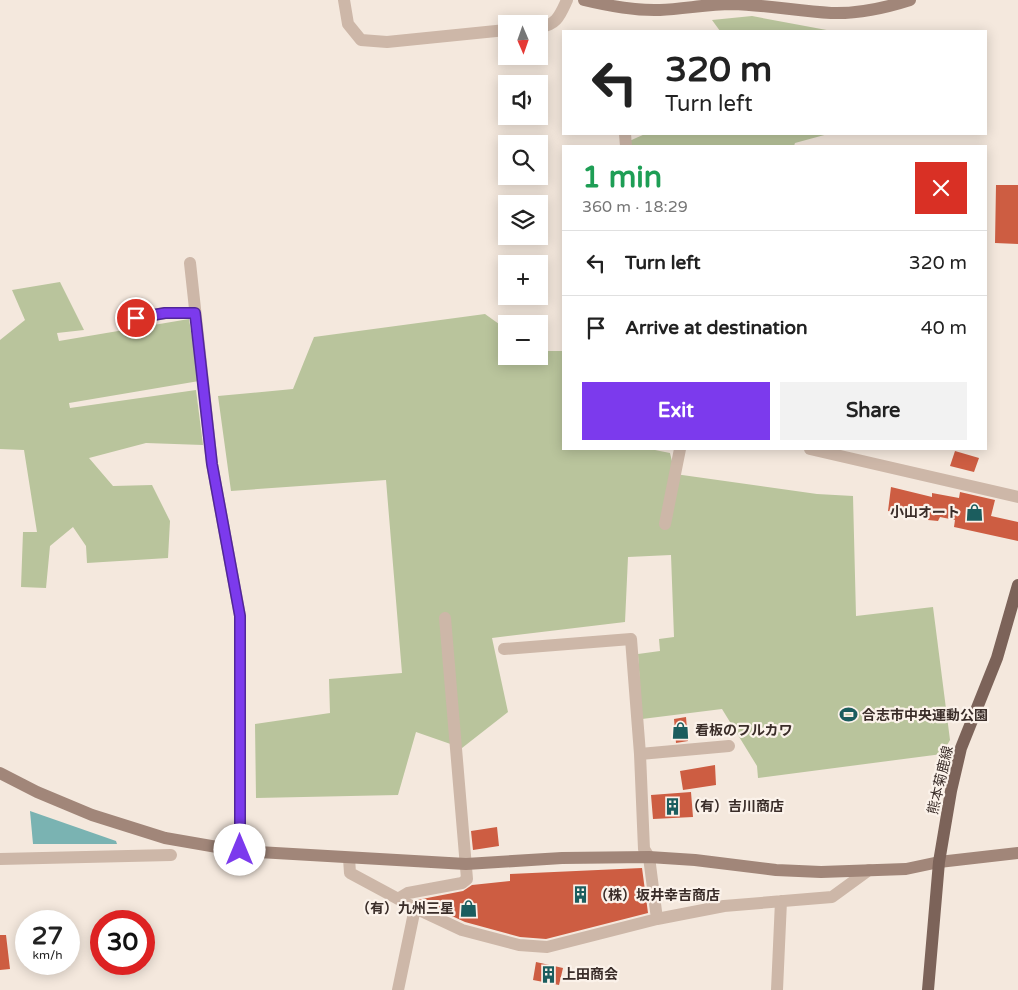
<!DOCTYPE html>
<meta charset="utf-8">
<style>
body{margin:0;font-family:"Varela Round","Noto Sans JP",sans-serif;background:#f2f2f2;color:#222;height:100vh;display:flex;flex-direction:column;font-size:19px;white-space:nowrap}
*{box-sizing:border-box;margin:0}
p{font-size:16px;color:#767676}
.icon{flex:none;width:28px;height:28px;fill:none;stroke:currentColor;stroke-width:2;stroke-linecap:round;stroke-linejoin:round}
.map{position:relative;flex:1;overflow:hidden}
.panel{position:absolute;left:562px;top:145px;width:425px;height:305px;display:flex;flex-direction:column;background:#fff;border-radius:0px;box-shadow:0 2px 12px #0003}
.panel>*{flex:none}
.hud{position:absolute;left:562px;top:30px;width:425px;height:105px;border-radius:0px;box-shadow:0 2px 12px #0003;background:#fff;color:#222;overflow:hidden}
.needle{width:32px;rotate:178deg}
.controls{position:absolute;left:498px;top:15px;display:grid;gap:10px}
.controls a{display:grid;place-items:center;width:50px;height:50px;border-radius:0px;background:#fff;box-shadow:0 2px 12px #0003;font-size:25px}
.speed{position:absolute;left:15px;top:910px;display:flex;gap:10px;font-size:25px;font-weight:700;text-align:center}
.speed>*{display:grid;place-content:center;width:65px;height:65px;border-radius:50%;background:#fff;box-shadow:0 2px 12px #0003;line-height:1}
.speed small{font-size:12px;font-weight:400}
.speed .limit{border:8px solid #d22;background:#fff;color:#111}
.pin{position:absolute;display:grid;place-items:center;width:42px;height:42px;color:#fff;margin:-21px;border:2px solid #fff;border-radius:50%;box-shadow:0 1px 5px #0007}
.me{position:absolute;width:55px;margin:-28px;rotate:0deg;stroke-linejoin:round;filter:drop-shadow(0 0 4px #0008)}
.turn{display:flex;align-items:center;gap:18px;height:105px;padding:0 20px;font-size:22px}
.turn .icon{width:65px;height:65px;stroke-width:2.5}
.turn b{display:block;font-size:35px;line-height:42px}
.round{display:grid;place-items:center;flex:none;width:52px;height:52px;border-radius:0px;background:#f2f2f2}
.headline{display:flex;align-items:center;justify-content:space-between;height:85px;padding:0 20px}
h1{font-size:30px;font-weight:700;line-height:38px;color:#1e9e55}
.primary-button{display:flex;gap:10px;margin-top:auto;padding:10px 20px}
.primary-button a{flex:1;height:58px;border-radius:0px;background:#7c3aed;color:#fff;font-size:20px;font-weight:700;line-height:58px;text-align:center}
.primary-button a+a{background:#f2f2f2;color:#222}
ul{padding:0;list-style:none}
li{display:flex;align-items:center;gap:15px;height:65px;padding:0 20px;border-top:1px solid #e0e0e0}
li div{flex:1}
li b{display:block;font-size:19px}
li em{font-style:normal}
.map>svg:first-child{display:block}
.green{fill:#b9c49c}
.water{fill:#7ab3b2}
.building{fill:#cd5d42}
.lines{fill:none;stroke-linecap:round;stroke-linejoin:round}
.street{stroke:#cdb7a8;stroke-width:12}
.secondary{stroke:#a18679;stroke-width:12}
.primary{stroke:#7c6359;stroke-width:12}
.route-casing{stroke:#51269a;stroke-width:12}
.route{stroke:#7c3aed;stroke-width:9}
.labels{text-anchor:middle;stroke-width:4.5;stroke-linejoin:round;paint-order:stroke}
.poi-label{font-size:14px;font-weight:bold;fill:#3a2d29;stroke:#fbf2ea;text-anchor:start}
.street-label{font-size:14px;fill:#3a2d29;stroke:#fbf2ea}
</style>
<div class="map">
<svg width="1018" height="990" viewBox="0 0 1018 990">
<rect width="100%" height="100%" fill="#f4e8dd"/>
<path class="green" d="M752 16 832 31H720L712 20Z
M645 134H828L795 143 794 146H618Z
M60 282 84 330 57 333 59 341 189 319 199 381 69 403 70 408 196 390 203 445 146 443 89 458 113 486 152 485 170 521 168 558 87 563 86 546 73 527 50 546 46 588 21 587 23 532H37L24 450 0 449V340L25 320 12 290Z
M485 314 506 329V356H539V351H564V449H650L670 453 675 474 817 494 853 496 856 616 933 607 950 740 942 754 758 778 757 766 722 709 642 719 638 654 660 651 659 639 674 637 671 555 628 557 625 622 492 638 508 712 462 748 416 732 398 795 256 798 255 724 330 713 329 679 402 673 386 480 231 491 218 396 293 389 314 337Z"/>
<path class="water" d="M30 811 116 841 117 844H33Z"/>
<path class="building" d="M996 185H1018V244L995 243Z
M955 451 979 458 974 472 950 466Z
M891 487 932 497V493L959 498 960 492 995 500 991 516 1018 522V541L954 527 955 520 940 517 938 521 928 520V517L888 511Z
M686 717 688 741 676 743 674 719Z
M715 765 716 785 683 790 680 771Z
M691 792 693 817 653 819 651 795Z
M497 827 499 846 473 850 471 831Z
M642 868 648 913 546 939 520 937 465 922 417 900 463 891 472 885 510 881V874Z
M0 935H6L10 969 0 970Z
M536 962 563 968 559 985 533 980Z"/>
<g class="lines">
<path class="street" d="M344 0 348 24 361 40 387 42 506 30
M539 27C557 25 560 15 567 0
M625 134 626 146
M190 263 212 464 240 616V851
M122 320 165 313H195
M810 449 1018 497
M665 524 680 449
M504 649 631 639 640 754 644 849 649 857 657 919
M640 754 729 746
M349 858 350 873 415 908 462 930 519 945 547 947 657 919 724 906 832 897 869 870
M0 859 171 855
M398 899 408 893 462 883 467 879 445 618
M398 990 415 908
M777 990 781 901"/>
<path class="secondary" d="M584 0C609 6 634 11 660 10 684 9 708 4 732 4 766 5 798 11 831 13 858 14 885 8 910 0
M0 773 37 792 92 815 165 838 240 851 466 864 562 858 649 857 695 860 776 870 821 872 906 869 939 862 1018 853"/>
<path class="primary" d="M928 990 939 862 951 791 961 748 997 658 1018 585"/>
</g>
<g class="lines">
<defs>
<path id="route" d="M136 318 165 313H195L212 464 240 616V850"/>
</defs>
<use href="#route" class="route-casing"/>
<use href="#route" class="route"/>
</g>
<defs>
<symbol id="shop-bare" viewBox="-9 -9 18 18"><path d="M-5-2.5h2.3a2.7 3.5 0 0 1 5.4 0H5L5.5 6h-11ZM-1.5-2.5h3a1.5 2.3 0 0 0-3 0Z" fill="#1b5d5e" stroke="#fbf2ea" stroke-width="2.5" paint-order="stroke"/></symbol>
<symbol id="stadium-bare" viewBox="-9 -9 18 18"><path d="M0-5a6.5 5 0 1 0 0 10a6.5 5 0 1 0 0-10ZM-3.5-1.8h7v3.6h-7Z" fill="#1b5d5e" stroke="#fbf2ea" stroke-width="2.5" paint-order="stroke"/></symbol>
<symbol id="building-bare" viewBox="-9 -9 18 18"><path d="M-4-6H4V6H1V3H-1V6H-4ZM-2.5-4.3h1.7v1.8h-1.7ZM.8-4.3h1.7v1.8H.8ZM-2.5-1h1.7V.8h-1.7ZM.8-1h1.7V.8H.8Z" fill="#1b5d5e" stroke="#fbf2ea" stroke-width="2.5" paint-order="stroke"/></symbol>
</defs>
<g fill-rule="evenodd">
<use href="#shop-bare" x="962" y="500" width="25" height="25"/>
<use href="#stadium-bare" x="836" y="702" width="25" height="25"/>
<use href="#shop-bare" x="668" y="718" width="25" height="25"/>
<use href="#building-bare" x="660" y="794" width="25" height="25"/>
<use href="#building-bare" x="568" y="882" width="25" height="25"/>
<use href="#shop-bare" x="456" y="896" width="25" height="25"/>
<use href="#building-bare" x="536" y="962" width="25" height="25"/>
</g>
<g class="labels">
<g class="poi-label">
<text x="960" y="517" text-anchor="end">小山オート</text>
<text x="862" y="720">合志市中央運動公園</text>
<text x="695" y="735">看板のフルカワ</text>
<text x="686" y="811">（有）吉川商店</text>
<text x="594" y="900">（株）坂井幸吉商店</text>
<text x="454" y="913" text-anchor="end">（有）九州三星</text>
<text x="562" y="979">上田商会</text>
</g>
<g class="street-label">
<text transform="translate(940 780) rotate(-77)" y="5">熊本菊鹿線</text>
</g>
</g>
</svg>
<div class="controls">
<a><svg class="needle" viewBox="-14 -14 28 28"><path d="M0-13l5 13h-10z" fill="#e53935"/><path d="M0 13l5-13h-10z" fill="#767676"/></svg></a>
<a><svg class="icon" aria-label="sound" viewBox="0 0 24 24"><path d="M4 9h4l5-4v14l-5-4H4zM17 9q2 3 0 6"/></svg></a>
<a><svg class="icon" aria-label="search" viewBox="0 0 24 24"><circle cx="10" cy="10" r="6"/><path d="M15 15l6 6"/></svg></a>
<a><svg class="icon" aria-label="layers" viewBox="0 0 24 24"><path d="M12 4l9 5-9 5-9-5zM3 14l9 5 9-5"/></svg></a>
<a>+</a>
<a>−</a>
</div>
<div class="speed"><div>27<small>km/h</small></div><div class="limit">30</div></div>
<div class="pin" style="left:136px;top:318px;background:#d93025"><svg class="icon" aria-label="arrive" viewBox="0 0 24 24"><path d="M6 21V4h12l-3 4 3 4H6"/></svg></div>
<svg class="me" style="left:240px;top:850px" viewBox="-20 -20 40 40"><circle r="19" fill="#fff"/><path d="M0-13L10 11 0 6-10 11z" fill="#7c3aed"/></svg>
<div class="hud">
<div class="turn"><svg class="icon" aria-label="left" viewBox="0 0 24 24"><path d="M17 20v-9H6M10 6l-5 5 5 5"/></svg><div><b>320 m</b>Turn left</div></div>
</div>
<section class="panel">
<div class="headline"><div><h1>1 min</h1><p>360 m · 18:29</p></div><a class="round" style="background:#d93025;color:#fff"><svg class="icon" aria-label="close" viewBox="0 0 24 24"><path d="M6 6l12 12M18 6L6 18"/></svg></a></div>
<ul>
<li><svg class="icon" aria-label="left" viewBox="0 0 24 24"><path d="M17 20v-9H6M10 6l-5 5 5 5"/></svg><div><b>Turn left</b></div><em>320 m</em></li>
<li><svg class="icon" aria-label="arrive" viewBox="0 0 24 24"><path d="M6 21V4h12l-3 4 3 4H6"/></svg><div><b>Arrive at destination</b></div><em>40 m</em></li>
</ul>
<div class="primary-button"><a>Exit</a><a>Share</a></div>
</section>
</div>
